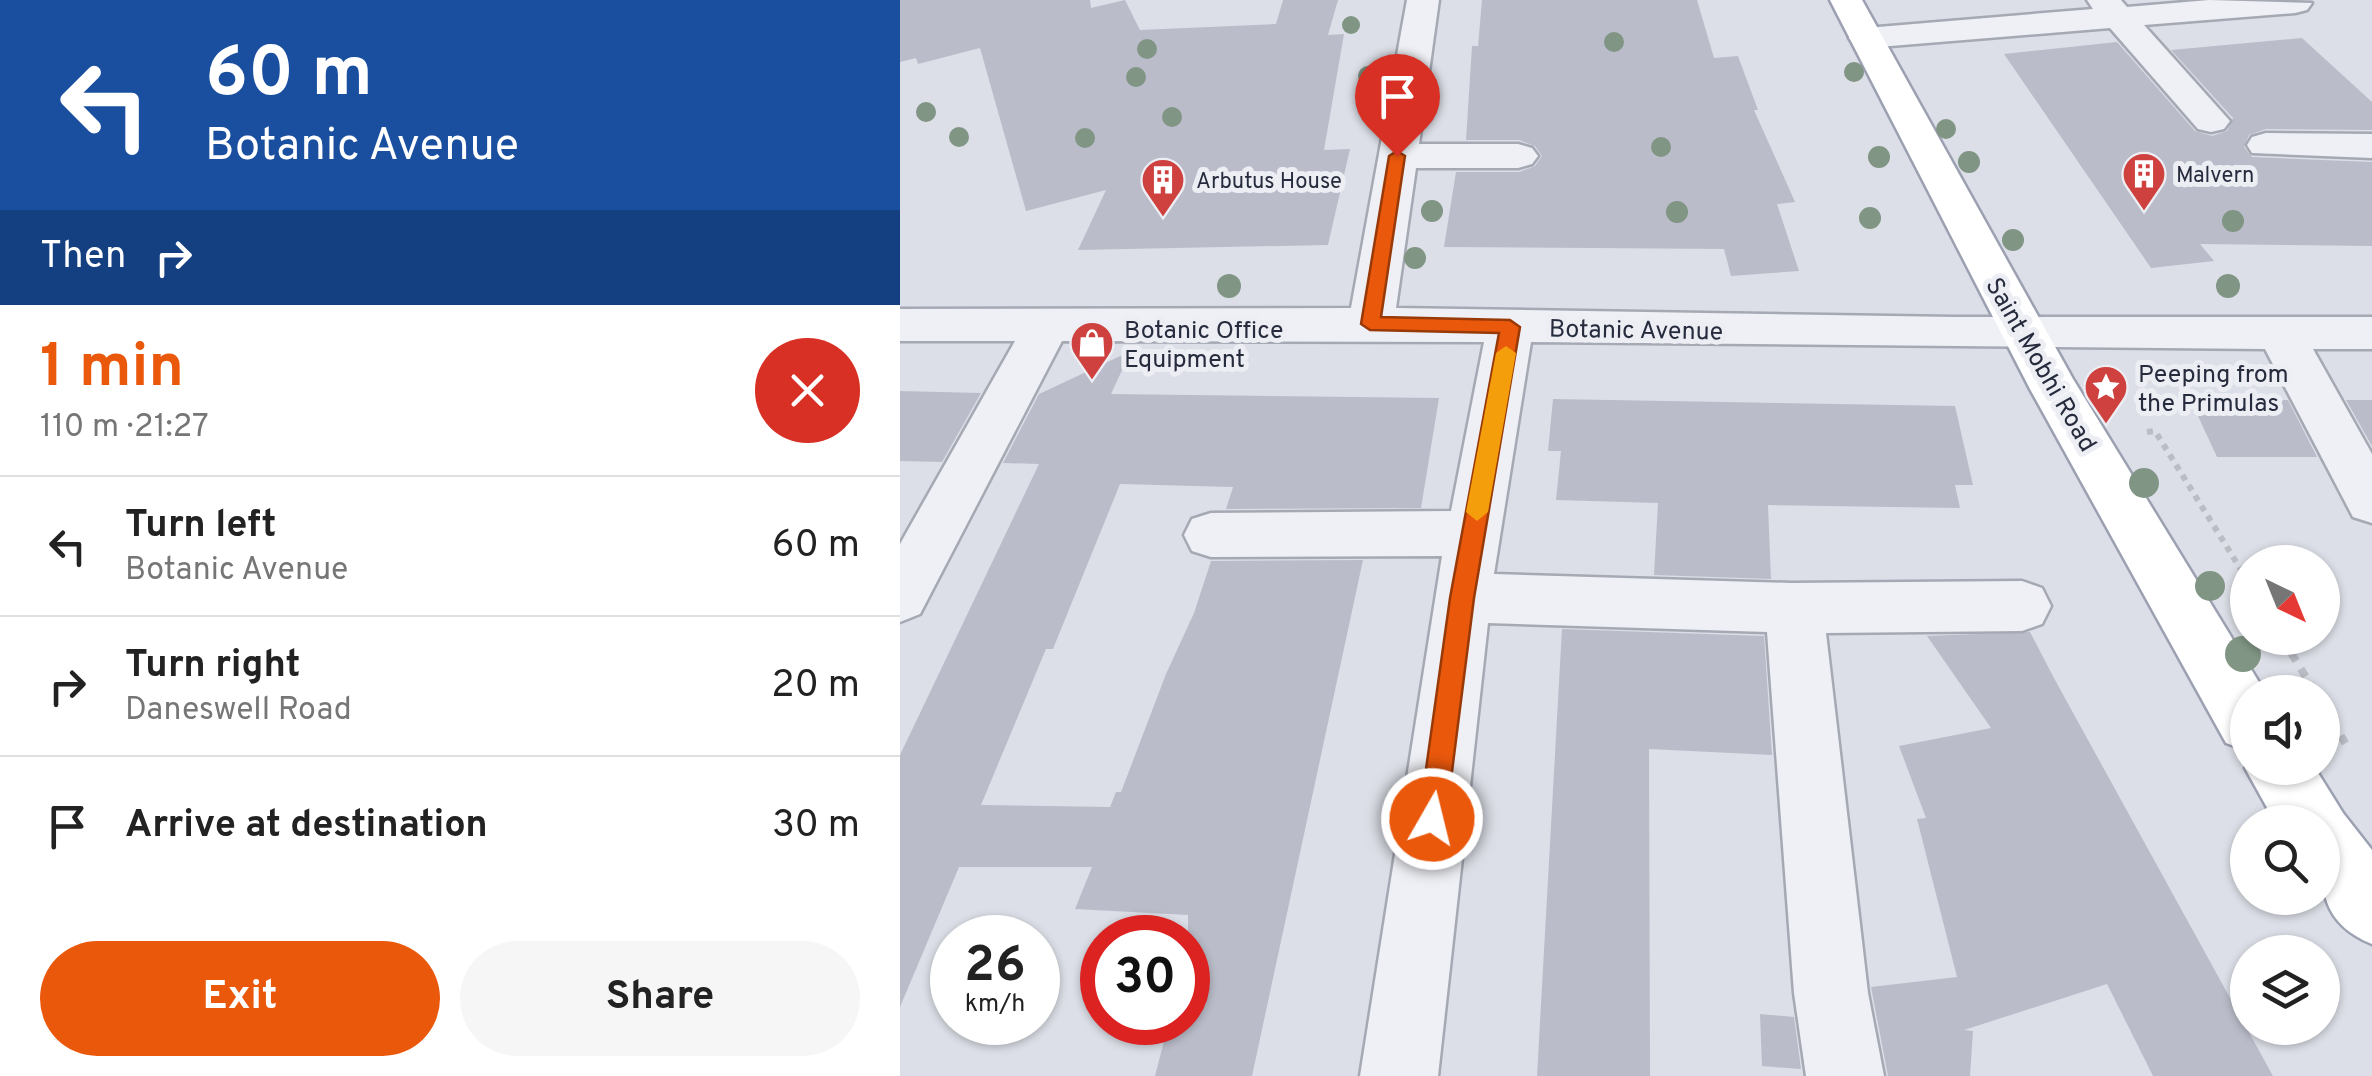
<!DOCTYPE html>
<meta charset="utf-8">
<style>
body{margin:0;font-family:Overpass,sans-serif;background:#f6f6f6;color:#222;height:100vh;display:flex;flex-direction:column;font-size:38px;white-space:nowrap}
*{box-sizing:border-box;margin:0}
p{font-size:32px;color:#767676}
.icon{flex:none;width:55px;height:55px;fill:none;stroke:currentColor;stroke-width:2;stroke-linecap:round;stroke-linejoin:round}
.map{position:relative;flex:1;overflow:hidden}
.details{display:flex;flex-direction:column;background:#fff;width:900px}
.details>*{flex:none}
.guide{background:#1a4fa0;color:#fff;overflow:hidden}
.needle{width:65px;rotate:137deg}
.tools{position:absolute;left:1330px;top:545px;display:grid;gap:20px}
.tools a{display:grid;place-items:center;width:110px;height:110px;border-radius:50%;background:#fff;box-shadow:0 2px 8px #0004;font-size:50px}
.speed{position:absolute;left:30px;top:915px;display:flex;gap:20px;font-size:50px;font-weight:700;text-align:center}
.speed>*{display:grid;place-content:center;width:130px;height:130px;border-radius:50%;background:#fff;box-shadow:0 2px 8px #0004;line-height:1}
.speed small{font-size:25px;font-weight:400}
.speed .limit{border:15px solid #d22;background:#fff;color:#111}
.pin{position:absolute;display:grid;place-items:center;width:85px;height:85px;color:#fff;margin:-102px -42px;border-radius:50% 50% 50% 0;rotate:-45deg;box-shadow:0 0 10px #0007}
.pin .icon{rotate:45deg}
.me{position:absolute;width:110px;margin:-55px;rotate:8deg;stroke-linejoin:round;filter:drop-shadow(0 0 8px #0008)}
.turn{display:flex;align-items:center;gap:35px;height:210px;padding:0 40px;font-size:45px}
.turn .icon{width:130px;height:130px;stroke-width:2.5}
.turn b{display:block;font-size:70px;line-height:85px}
.then{display:flex;align-items:center;height:95px;padding:0 40px;background:#0003;gap:20px;font-size:38px}
.round{display:grid;place-items:center;flex:none;width:105px;height:105px;border-radius:52px;background:#f6f6f6}
.overview{display:flex;align-items:center;justify-content:space-between;height:170px;padding:0 40px}
h1{font-size:60px;font-weight:700;line-height:75px;color:#ea580c}
.action{display:flex;gap:20px;margin-top:auto;padding:20px 40px}
.action a{flex:1;height:115px;border-radius:60px;background:#ea580c;color:#fff;font-size:40px;font-weight:700;line-height:115px;text-align:center}
.action a+a{background:#f6f6f6;color:#222}
ul{padding:0;list-style:none}
li{display:flex;align-items:center;gap:30px;height:140px;padding:0 40px;border-top:2px solid #e0e0e0}
li div{flex:1}
li b{display:block;font-size:38px}
li em{font-style:normal}
main{display:flex;flex:1;min-height:0}
.map>svg:first-child{display:block}
.building{fill:#babdc9}
.lines{fill:none;stroke-linecap:round;stroke-linejoin:round}
.minor-casing{stroke:#a5a9b4;stroke-width:5}
.major-casing{stroke:#9ca1b2;stroke-width:5}
.path-far1{stroke:#bbbdc5;stroke-width:6;stroke-dasharray:6 6;stroke-linecap:butt}
.path{stroke:#bbbdc5;stroke-width:8;stroke-dasharray:9 9;stroke-linecap:butt}
.minor{fill:#eff0f5;fill-rule:evenodd}
.major{fill:#fff;fill-rule:evenodd}
.tree{fill:#809584}
.route{fill:#ea580c;stroke:#983908;stroke-width:2.5}
.slow{fill:#f59e0b}
.labels{text-anchor:middle;stroke-width:10;stroke-linejoin:round;paint-order:stroke}
.far-poi-label{font-size:22px;fill:#262b3d;stroke:#eceef4;text-anchor:start}
.poi-label{font-size:25px;fill:#262b3d;stroke:#eceef4;text-anchor:start}
.street-label{font-size:25px;fill:#262b3d;stroke:#eceef4}
</style>
<main>
<section class="details">
<div class="guide">
<div class="turn"><svg class="icon" aria-label="left" viewBox="0 0 24 24"><path d="M17 20v-9H6M10 6l-5 5 5 5"/></svg><div><b>60 m</b>Botanic Avenue</div></div>
<div class="then">Then<svg class="icon" aria-label="right" viewBox="0 0 24 24"><path d="M7 20v-9h11M14 6l5 5-5 5"/></svg></div>
</div>
<div class="overview"><div><h1>1 min</h1><p>110 m · 21:27</p></div><a class="round" style="background:#d93025;color:#fff"><svg class="icon" aria-label="close" viewBox="0 0 24 24"><path d="M6 6l12 12M18 6L6 18"/></svg></a></div>
<ul>
<li><svg class="icon" aria-label="left" viewBox="0 0 24 24"><path d="M17 20v-9H6M10 6l-5 5 5 5"/></svg><div><b>Turn left</b><p>Botanic Avenue</p></div><em>60 m</em></li>
<li><svg class="icon" aria-label="right" viewBox="0 0 24 24"><path d="M7 20v-9h11M14 6l5 5-5 5"/></svg><div><b>Turn right</b><p>Daneswell Road</p></div><em>20 m</em></li>
<li><svg class="icon" aria-label="arrive" viewBox="0 0 24 24"><path d="M6 21V4h12l-3 4 3 4H6"/></svg><div><b>Arrive at destination</b></div><em>30 m</em></li>
</ul>
<div class="action"><a>Exit</a><a>Share</a></div>
</section>
<div class="map">
<svg width="1472" height="1076" viewBox="0 0 1472 1076">
<rect width="100%" height="100%" fill="#dcdfe7"/>
<path class="building" d="M0 0H190L191 8 225 0 240 30 376 24 383 0H438L428 35 444 34 424 150 450 149 428 245 178 250 206 190 126 211 80 48 18 64 16 58 0 62Z
M582 0H797L814 58 838 56 858 110H854L895 202 877 204 899 271 831 276 824 249 544 247 556 172H619L635 166 642 156 635 146 619 140H566L572 46H578Z
M1402 38 1472 102V130L1366 129 1349 135 1344 147 1352 157 1472 162V246L1300 244 1314 261 1251 268 1104 54 1217 42 1295 131 1312 136 1327 131 1333 118 1271 50Z
M231 351 211 394 539 398 521 508 326 509 333 487 220 484 153 649H146L81 805 210 807 216 792H221L266 674 294 613 311 561 463 560 352 1076H255L269 1022H288V915L175 909 192 867H59L0 1007V755L139 464 103 463 139 394Z
M0 391 81 393 42 462 0 461Z
M653 399 1055 406 1073 485H1055L1060 508 868 505 871 579 754 575 758 503 656 500 661 451H648Z
M1342 400H1388L1417 457H1317L1291 401Z
M1446 400H1472V446Z
M662 629 864 636 872 755 749 749 750 1076H637Z
M1130 632 1155 680 1373 1076H1253L1207 984 1064 1030 1073 1031 1070 1076H988L971 987 1057 977 1017 819 1026 818 999 746 1091 728 1027 636Z
M860 1014 894 1017 901 1069 862 1066Z"/>
<g class="lines">
<defs>
<path id="minor" d="M507 0H539L519 144H618L632 148 638 156 632 164 618 168H516L496 308 1055 317H1472V349H1413L1472 454V523L1453 517 1365 349 631 342 594 574 891 583 1122 581 1142 588 1151 606 1142 624 1122 631 926 633 968 993 984 1076H906L894 993 867 632 588 623 538 1076H460L542 556 311 557 292 551 284 535 292 519 311 513 551 511 584 342 162 341 20 614 0 622V544L115 341H0V309L451 308Z
M1187 0H1221L1227 7 1309 0 1412 3 1407 10 1395 13 1244 25 1330 121 1324 129 1311 132 1298 129 1210 28 966 48 954 45 949 38 954 31 966 28 1193 9Z
M1366 133 1472 134V158L1352 153 1347 145 1352 137Z"/>
<path id="major" d="M930 0H962L1173 379 1365 692H1348V751L1326 743 1130 389Z
M1348 762V768H1415L1443 813 1472 850V944C1413 920 1422 877 1422 822H1375L1345 768Z"/>
</defs>
<use href="#minor" class="minor-casing"/>
<use href="#major" class="major-casing"/>
<path class="path-far1" d="M1247 432 1255 431 1348 581"/>
<path class="path" d="M1382 638 1415 692
M1422 705 1450 751"/>
<use href="#minor" class="minor"/>
<use href="#major" class="major"/>
</g>
<g class="tree">
<circle cx="451" cy="25" r="9"/>
<circle cx="714" cy="42" r="10"/>
<circle cx="247" cy="49" r="10"/>
<circle cx="954" cy="72" r="10"/>
<circle cx="468" cy="76" r="10"/>
<circle cx="236" cy="77" r="10"/>
<circle cx="26" cy="112" r="10"/>
<circle cx="272" cy="117" r="10"/>
<circle cx="1046" cy="129" r="10"/>
<circle cx="59" cy="137" r="10"/>
<circle cx="185" cy="138" r="10"/>
<circle cx="761" cy="147" r="10"/>
<circle cx="979" cy="157" r="11"/>
<circle cx="1069" cy="162" r="11"/>
<circle cx="532" cy="211" r="11"/>
<circle cx="777" cy="212" r="11"/>
<circle cx="970" cy="218" r="11"/>
<circle cx="1333" cy="221" r="11"/>
<circle cx="1113" cy="240" r="11"/>
<circle cx="515" cy="258" r="11"/>
<circle cx="329" cy="286" r="12"/>
<circle cx="1328" cy="286" r="12"/>
<circle cx="1244" cy="483" r="15"/>
<circle cx="1310" cy="586" r="15"/>
<circle cx="1343" cy="654" r="18"/>
</g>
<path class="route" d="M497 151 505 156 481 317 610 320 620 327 574 598 546 819 542 828 532 832 523 828 519 819 550 598 599 333 470 330 461 324 489 156Z"/>
<path class="slow" d="M606 346 616 353 588 512 577 521 566 512 596 353Z"/>
<defs>
<symbol id="building-pin" viewBox="-11 -11 22 30"><path d="M0 17L-7.5 6A9.5 9.5 0 1 1 7.5 6Z" fill="#cf413e" stroke="#eceef4"/><path d="M-4-6H4V6H1V3H-1V6H-4ZM-2.5-4.3h1.7v1.8h-1.7ZM.8-4.3h1.7v1.8H.8ZM-2.5-1h1.7V.8h-1.7ZM.8-1h1.7V.8H.8Z" fill="#fff"/></symbol>
<symbol id="shop-pin" viewBox="-11 -11 22 30"><path d="M0 17L-7.5 6A9.5 9.5 0 1 1 7.5 6Z" fill="#cf413e" stroke="#eceef4"/><path d="M-5-2.5h2.3a2.7 3.5 0 0 1 5.4 0H5L5.5 6h-11ZM-1.5-2.5h3a1.5 2.3 0 0 0-3 0Z" fill="#fff"/></symbol>
<symbol id="sight-pin" viewBox="-11 -11 22 30"><path d="M0 17L-7.5 6A9.5 9.5 0 1 1 7.5 6Z" fill="#cf413e" stroke="#eceef4"/><path d="M0-6L1.8-2.2L6-1.7L2.9 1.2L3.7 5.4L0 3.3L-3.7 5.4L-2.9 1.2L-6-1.7L-1.8-2.2Z" fill="#fff"/></symbol>
</defs>
<g fill-rule="evenodd">
<use href="#building-pin" x="1219" y="149" width="50" height="68"/>
<use href="#building-pin" x="238" y="155" width="50" height="68"/>
<use href="#shop-pin" x="167" y="318" width="50" height="68"/>
<use href="#sight-pin" x="1181" y="362" width="50" height="68"/>
</g>
<g class="labels">
<g class="far-poi-label">
<text x="1276" y="182">Malvern</text>
<text x="296" y="188">Arbutus House</text>
</g>
<g class="poi-label">
<text x="224" y="338">Botanic Office<tspan x="224" dy="29">Equipment</tspan></text>
<text x="1238" y="382">Peeping from<tspan x="1238" dy="29">the Primulas</tspan></text>
</g>
<g class="street-label">
<text transform="translate(736 329) rotate(1)" y="9">Botanic Avenue</text>
<text transform="translate(1142 364) rotate(60)" y="9">Saint Mobhi Road</text>
</g>
</g>
</svg>
<div class="tools">
<a><svg class="needle" viewBox="-14 -14 28 28"><path d="M0-13l5 13h-10z" fill="#e53935"/><path d="M0 13l5-13h-10z" fill="#767676"/></svg></a>
<a><svg class="icon" aria-label="sound" viewBox="0 0 24 24"><path d="M4 9h4l5-4v14l-5-4H4zM17 9q2 3 0 6"/></svg></a>
<a><svg class="icon" aria-label="search" viewBox="0 0 24 24"><circle cx="10" cy="10" r="6"/><path d="M15 15l6 6"/></svg></a>
<a><svg class="icon" aria-label="layers" viewBox="0 0 24 24"><path d="M12 4l9 5-9 5-9-5zM3 14l9 5 9-5"/></svg></a>
</div>
<div class="speed"><div>26<small>km/h</small></div><div class="limit">30</div></div>
<div class="pin" style="left:497px;top:156px;background:#d93025"><svg class="icon" aria-label="arrive" viewBox="0 0 24 24"><path d="M6 21V4h12l-3 4 3 4H6"/></svg></div>
<svg class="me" style="left:532px;top:819px" viewBox="-20 -20 40 40"><circle r="17" fill="#ea580c" stroke="#fff" stroke-width="3"/><path d="M0-11L8 9 0 5-8 9z" fill="#fff"/></svg>
</div>
</main>
